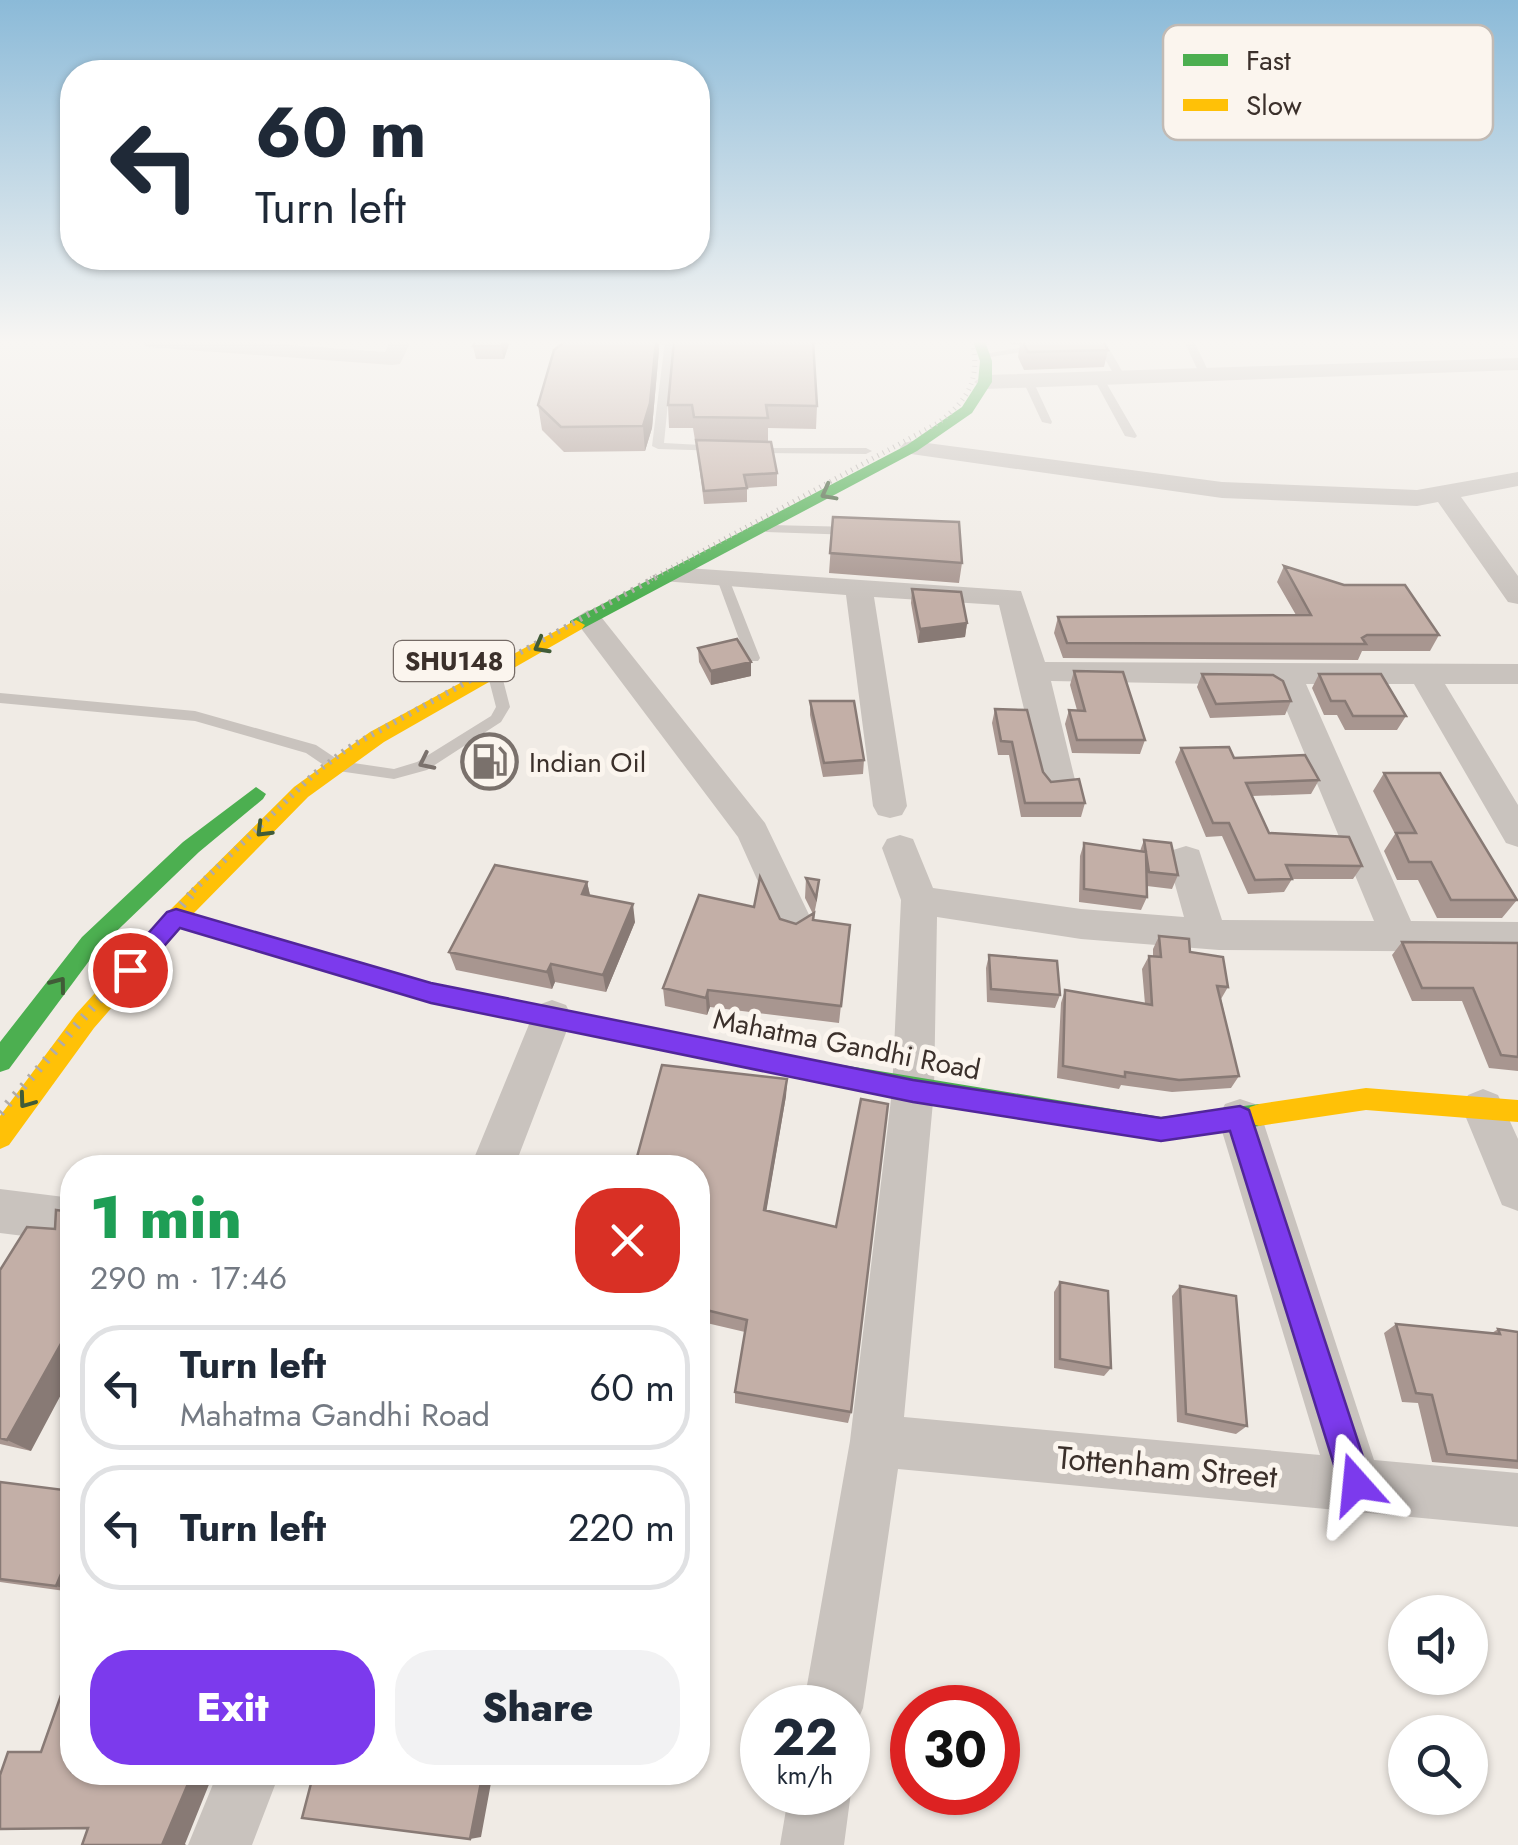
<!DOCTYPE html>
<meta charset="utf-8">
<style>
body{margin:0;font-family:Jost,sans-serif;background:#f2f2f3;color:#1f2937;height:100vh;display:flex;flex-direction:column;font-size:38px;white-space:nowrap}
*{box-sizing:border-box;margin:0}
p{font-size:32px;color:#747a83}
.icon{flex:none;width:55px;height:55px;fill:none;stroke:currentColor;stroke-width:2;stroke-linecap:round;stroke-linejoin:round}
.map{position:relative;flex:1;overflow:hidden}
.drawer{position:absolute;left:60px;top:1155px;width:650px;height:630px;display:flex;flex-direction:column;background:#fff;border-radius:40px;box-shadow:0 2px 8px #0004}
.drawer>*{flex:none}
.hud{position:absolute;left:60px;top:60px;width:650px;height:210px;border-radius:40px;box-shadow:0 2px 8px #0004;background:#fff;color:#1f2937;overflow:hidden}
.fabs{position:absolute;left:1388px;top:1595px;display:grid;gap:20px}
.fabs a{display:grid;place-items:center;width:100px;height:100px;border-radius:50%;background:#fff;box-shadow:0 2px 8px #0004;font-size:50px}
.speed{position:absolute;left:740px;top:1685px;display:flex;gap:20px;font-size:50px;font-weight:700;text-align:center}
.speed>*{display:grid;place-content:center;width:130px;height:130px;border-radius:50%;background:#fff;box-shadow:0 2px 8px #0004;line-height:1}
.speed small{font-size:25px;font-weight:400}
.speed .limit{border:15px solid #d22;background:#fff;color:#111}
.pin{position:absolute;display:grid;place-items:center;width:85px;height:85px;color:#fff;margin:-42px;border:5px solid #fff;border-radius:50%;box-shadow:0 2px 10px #0007}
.me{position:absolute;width:110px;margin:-55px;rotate:342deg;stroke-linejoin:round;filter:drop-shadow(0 0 8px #0008)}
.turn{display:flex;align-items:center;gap:35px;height:210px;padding:0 30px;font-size:45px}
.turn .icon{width:130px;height:130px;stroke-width:2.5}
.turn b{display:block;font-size:70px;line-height:85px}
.round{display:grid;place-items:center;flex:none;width:105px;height:105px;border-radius:40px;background:#f2f2f3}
.summary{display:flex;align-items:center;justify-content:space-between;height:170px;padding:0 30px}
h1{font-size:60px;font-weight:800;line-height:75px;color:#1e9e55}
.button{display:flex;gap:20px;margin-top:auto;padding:20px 30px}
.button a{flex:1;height:115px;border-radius:40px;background:#7c3aed;color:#fff;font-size:40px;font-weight:800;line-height:115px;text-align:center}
.button a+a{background:#f2f2f3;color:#1f2937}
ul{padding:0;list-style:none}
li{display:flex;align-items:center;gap:30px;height:125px;margin:0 20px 15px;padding:0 10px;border:5px solid #e0e1e3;border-radius:40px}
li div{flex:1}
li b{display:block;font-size:38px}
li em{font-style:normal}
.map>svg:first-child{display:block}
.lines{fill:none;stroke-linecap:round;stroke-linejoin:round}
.lane{fill:#c9c3be;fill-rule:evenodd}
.street{fill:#c9c3be;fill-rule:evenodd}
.fast{fill:#4caf50;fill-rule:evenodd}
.slow{fill:#ffc107;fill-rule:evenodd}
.rail-far2{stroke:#b1aca8;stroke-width:5;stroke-dasharray:1 5;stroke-linecap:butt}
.rail-far1{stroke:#b1aca8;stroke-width:6;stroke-dasharray:2.5 6;stroke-linecap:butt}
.rail{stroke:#b1aca8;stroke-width:9;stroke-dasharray:2.5 9;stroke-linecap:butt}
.wall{fill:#a89690}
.shaded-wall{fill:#887a75}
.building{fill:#c3afa7;stroke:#887a75;stroke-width:2.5}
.oneway{stroke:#415c38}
.oneway2{stroke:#7b726d}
.route{fill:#7c3aed;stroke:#51269a;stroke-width:2.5}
.labels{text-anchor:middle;stroke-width:10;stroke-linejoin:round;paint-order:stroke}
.shield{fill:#fbf5ee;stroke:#756b66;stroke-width:2.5}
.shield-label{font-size:25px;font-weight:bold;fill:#3b302b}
.poi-label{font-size:28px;fill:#3b302b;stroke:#fbf5ee;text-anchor:start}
.street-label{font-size:28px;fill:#3b302b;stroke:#fbf5ee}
.near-street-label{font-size:32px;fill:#3b302b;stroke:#fbf5ee}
.key{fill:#fbf5ee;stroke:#c1bab4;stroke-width:2.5}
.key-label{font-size:28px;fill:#3b302b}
</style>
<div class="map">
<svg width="1518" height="1845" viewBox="0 0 1518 1845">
<rect width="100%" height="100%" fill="#f0ebe5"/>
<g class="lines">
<path class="lane" d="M665 341 674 342 664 443 720 446 726 449 724 451 658 449 652 446Z
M1184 341H1194L1210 375 1209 377 1200 375Z
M1040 344 1043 345V349L984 358 979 355Z
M1102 350H1110L1126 378 1125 380H1117L1101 352Z
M1095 377 1104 379 1137 436 1135 438 1125 436 1094 379Z
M1024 379 1033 381 1052 422 1051 424 1042 422 1023 381Z
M747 448H866L872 451 866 454 751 453 747 452Z
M770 525 854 527 860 531 854 535 766 532 764 529Z
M723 575 729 579 760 658 758 661H748L746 658 717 579Z
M494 668 501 672 510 707 501 722 427 770 394 779 331 770 306 753 195 721 0 703V693L195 711 316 745 340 761 394 769 417 762 491 716 496 707 487 672Z"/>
<path class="street" d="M138 341H239L385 352 390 341H411L400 364 392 365 148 347Z
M1518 358V370L985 389 974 382 985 375Z
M912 441 1222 482 1417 490 1518 472V486L1461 497 1518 576V604L1508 602 1438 502 1417 506 1222 498 904 453 900 448 904 443Z
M672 567 1021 591 1045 662 1518 664V684H1445L1518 805V847L1506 843 1414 684H1306L1411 921 1518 922V952L1219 950 1081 939 937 917 934 1091 904 1417 1320 1455 1218 1118 1225 1104 1240 1099 1255 1104 1262 1118 1374 1460 1518 1473V1527L898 1469 863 1708 854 1729 848 1732V1708H803L850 1441 892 1091 901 900 882 848 887 839 900 835 913 839 933 888 1081 909 1184 917 1168 859 1173 850 1186 846 1199 850 1222 920 1374 921 1279 692 1268 685 1051 681 1076 784 1071 792H1047L1042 784 999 605 874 597 907 806 902 815 890 818 878 815 873 806 846 595 662 581 658 575Z
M588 610 598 613 765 823 813 923 807 933 794 938 781 933 738 837 574 619Z
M552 1000 566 1005 572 1017 514 1168H470L532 1017 538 1005Z
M1483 1089 1498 1095 1518 1139V1211L1502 1205 1462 1108 1468 1095Z
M0 1189 72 1198V1242L0 1233Z
M218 1772H280L252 1845H188Z
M848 1783 851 1792 844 1845H780L789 1792H848Z"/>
<path class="fast" d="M973 341H985L992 361V382L972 413 917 451 582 629H570V621L907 445 962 407 978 382 980 361Z
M256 787 266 794 263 799 199 852 98 949 9 1069 0 1072V1042L82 937 183 842Z
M818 1061 1161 1117 1259 1104 1268 1107 1272 1115 1268 1123 1259 1126 1161 1141 818 1083 809 1080 805 1072 809 1064Z"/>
<path class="slow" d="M576 620 585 625 582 629 384 742 308 797 193 914 431 983 818 1061 827 1064 831 1072 827 1080 818 1083 431 1003 181 928 94 1028 9 1145 0 1149V1116L76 1014 168 912 294 787 370 732Z
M1366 1088 1518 1100V1122L1366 1110 1259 1126 1250 1123 1246 1115 1250 1107 1259 1104Z"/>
<path class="rail-far2" d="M651 579 938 423C968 400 981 379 972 341"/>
<path class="rail-far1" d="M193 891 315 773 348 748 656 577"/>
<path class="rail" d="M0 1113 196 889"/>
</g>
<path class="wall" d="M475 341H510L504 359H476L473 346Z
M563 341H659V350L652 428 645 451 564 452 542 430 538 405Z
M674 341H893L813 344 817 406 816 429 768 428V442L777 473V486L747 488V502L704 504 696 440H695L693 428H669L668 405Z
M1010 341H1103L1108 350 1104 367 1024 370 1018 357 1020 344 1012 345Z
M833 517 962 563 959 583 829 573Z
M1284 566 1439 635 1430 651H1362L1358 660 1063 658 1054 633 1058 617 1296 615 1277 582Z
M912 589 967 623 965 637 918 643 911 603Z
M698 648 751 662V676L711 685 699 662Z
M1074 671 1145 740 1140 754 1072 753 1065 724 1069 710H1077L1070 685Z
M1202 674 1291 701 1285 715 1210 718 1197 687Z
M1319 674 1406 716 1397 730H1345L1337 715H1324L1312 688Z
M810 701 864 760 863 774 823 777 810 715Z
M995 709 1051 782 1085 803 1081 817H1021L1009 755H998L992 723Z
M1181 748 1234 758 1319 780 1311 794 1252 796 1269 833 1362 866 1353 879H1292L1284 892 1248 894 1222 836 1206 837 1175 762Z
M1384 773 1517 900 1502 918H1437L1418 880H1397L1384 851 1395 834 1373 791Z
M1144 840 1178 875 1172 889 1147 886V897L1141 910 1079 902 1080 856 1084 843 1140 851Z
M806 878 819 880 817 900 813 920 850 925 839 1023 710 1007 707 1015 665 1006 663 988 780 919 796 924 813 914 805 898Z
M587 882 590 895 635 922 606 992 555 982 552 989 456 970 449 952Z
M1159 936 1190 952 1228 987 1221 999 1239 1076 1231 1088 1172 1092 1121 1085 1119 1089 1057 1078 1061 1003 1065 990 1145 1004 1142 969 1149 956H1153V949Z
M1402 942 1518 943V1071L1489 1068 1462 1001H1412L1392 955Z
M989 955 1060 995 1055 1008 987 1002 986 968Z
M787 1079 786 1096 766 1211 851 1412 848 1423 735 1403V1392L745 1332 698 1321V1168Z
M0 1270 31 1451 0 1444Z
M1060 1282 1111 1368 1104 1376 1054 1368V1292Z
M1180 1286 1247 1426 1236 1434 1177 1422 1172 1296Z
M1396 1324 1492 1333 1498 1329 1518 1332V1469L1432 1462 1418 1403 1402 1402 1384 1333Z
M0 1482 72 1491V1592L0 1582Z"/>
<path class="shaded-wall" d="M503 341H510L504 359 501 346Z
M656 341H659V350L652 428 645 451 643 426Z
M967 623 965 637 918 643 920 629Z
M751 662V676L711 685V671Z
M587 882 591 900 582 894Z
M633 904 635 922 606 992 603 975Z
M551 964 555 982 552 989 547 972Z
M708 990 710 1007 707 1015 706 998Z
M787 1079 786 1096 764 1225V1210Z
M72 1324V1374L31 1451 7 1440Z
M72 1548V1591L56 1586Z
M193 1772H214L185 1844 186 1845H162Z
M483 1772H493L481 1837 470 1839Z"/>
<path class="building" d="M475 341H503L501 346H473Z
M563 341H656L650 403 643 426 561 427 538 405 554 350 562 344Z
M674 341H813L817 406 766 405 768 418 694 417 692 405H668Z
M1022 341H1103L1108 350 1028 352Z
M696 440 771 442 777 473 744 475 747 488 704 491Z
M833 517 959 522 962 563 830 553Z
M1284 566 1344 585H1405L1439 635H1367L1362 638 1366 644 1067 643 1058 617 1311 615Z
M912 589 961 592 967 623 920 629Z
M737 639 751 662 711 671 698 648Z
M1074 671 1123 672 1145 740H1077L1069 710 1085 711Z
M1202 674 1273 675 1283 681 1291 701 1216 704Z
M1319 674H1381L1406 716H1353L1345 701H1331Z
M810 701H854L864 760 824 763Z
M995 709 1027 710 1043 772 1051 782 1079 779 1085 803H1025L1012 742 1001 741Z
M1229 747 1234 758 1305 755 1319 780 1246 783 1269 833 1349 837 1362 866 1286 865 1292 879 1255 880 1229 823H1213L1181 748Z
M1384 773H1440L1517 900H1451L1431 862H1409L1396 833H1416Z
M1144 840 1171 843 1178 875 1149 872Z
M1084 843 1146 852 1147 897 1084 889Z
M495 865 587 882 582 894 633 904 603 975 551 964 547 972 449 952Z
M760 877 780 919 796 924 814 913 813 920 850 925 841 1006 708 990 706 998 663 988 699 895 754 907Z
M806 878 819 880 816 898Z
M1159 936 1189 939 1190 952 1223 957 1228 987 1217 986 1239 1076 1179 1080 1125 1072V1077L1063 1066 1065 990 1152 1005 1149 956 1161 957Z
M1402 942 1518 943V1057L1501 1055 1473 988H1422Z
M989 955 1057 961 1060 995 991 989Z
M662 1065 787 1079 764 1210 836 1227 861 1099 888 1104 851 1412 735 1392 747 1320 698 1308V1168H634Z
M56 1210 72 1212V1324L7 1440 0 1438V1270L27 1227 55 1229Z
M1060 1282 1108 1291 1111 1368 1060 1359Z
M1180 1286 1236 1296 1247 1426 1186 1414Z
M1396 1324 1500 1334 1498 1329 1518 1332V1461L1447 1454 1432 1395 1416 1393Z
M0 1482 72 1491V1548L56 1586 0 1579Z
M72 1664V1772H193L162 1845H82L88 1828 0 1829V1775L8 1752H41Z
M314 1772H483L470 1839 302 1818Z"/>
<defs><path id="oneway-chevron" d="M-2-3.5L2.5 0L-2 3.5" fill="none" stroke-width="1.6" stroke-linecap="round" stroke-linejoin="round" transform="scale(2.5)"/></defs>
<g class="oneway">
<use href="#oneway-chevron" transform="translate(828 493) rotate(152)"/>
<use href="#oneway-chevron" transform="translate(541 646) rotate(151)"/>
<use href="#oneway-chevron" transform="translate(263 830) rotate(135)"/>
<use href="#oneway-chevron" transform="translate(59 984) rotate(-53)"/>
<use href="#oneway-chevron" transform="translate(26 1101) rotate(126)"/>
</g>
<use class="oneway2" href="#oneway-chevron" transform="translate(426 762) rotate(154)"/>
<linearGradient id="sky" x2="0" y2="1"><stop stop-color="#8bbad8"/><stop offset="0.57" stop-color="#f8f6f3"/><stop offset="1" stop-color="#f8f6f3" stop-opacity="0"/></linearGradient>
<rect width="1518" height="600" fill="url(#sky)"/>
<path class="route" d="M176 909 431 983 913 1080 1161 1118 1240 1106 1249 1110 1372 1484 1367 1496 1356 1501 1344 1496 1340 1484 1230 1131 1161 1141 913 1102 431 1003 180 928 138 976H122V963L167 912Z"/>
<defs>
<symbol id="fuel-ring" viewBox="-11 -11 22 22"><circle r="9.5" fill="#fbf5ee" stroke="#7a716c" stroke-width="1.5"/><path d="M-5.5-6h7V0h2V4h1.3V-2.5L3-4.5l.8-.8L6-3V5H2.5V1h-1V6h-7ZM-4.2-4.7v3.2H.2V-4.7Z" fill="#7a716c"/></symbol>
</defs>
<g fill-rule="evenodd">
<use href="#fuel-ring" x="458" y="730" width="63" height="63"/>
</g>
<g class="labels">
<rect class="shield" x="394" y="641" width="120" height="40" rx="8"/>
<g class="shield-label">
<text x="454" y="670">SHU148</text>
</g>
<g class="poi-label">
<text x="529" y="772">Indian Oil</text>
</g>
<g class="street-label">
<text transform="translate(847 1044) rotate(11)" y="10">Mahatma Gandhi Road</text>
</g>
<g class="near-street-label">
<text transform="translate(1167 1467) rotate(5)" y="11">Tottenham Street</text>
</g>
</g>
<rect x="1163" y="25" width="330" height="115" rx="15" class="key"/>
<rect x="1183" y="54" width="45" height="12" fill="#4caf50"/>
<rect x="1183" y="99" width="45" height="12" fill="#ffc107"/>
<g class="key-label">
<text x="1246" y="70">Fast</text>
<text x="1246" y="115">Slow</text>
</g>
</svg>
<div class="fabs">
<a><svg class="icon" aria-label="sound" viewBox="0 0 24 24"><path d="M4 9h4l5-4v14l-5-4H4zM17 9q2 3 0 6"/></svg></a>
<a><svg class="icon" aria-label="search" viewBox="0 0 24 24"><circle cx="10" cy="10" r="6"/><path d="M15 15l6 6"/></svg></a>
</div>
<div class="speed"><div>22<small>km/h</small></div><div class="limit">30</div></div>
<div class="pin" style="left:130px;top:970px;background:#d93025"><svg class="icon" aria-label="arrive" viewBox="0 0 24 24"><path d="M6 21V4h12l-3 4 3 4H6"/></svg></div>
<svg class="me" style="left:1356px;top:1484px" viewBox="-20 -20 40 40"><path d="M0-17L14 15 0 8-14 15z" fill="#7c3aed" stroke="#fff" stroke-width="4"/></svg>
<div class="hud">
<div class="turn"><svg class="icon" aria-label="left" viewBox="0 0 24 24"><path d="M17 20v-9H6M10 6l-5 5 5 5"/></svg><div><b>60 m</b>Turn left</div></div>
</div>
<section class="drawer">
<div class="summary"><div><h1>1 min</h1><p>290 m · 17:46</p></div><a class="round" style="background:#d93025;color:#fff"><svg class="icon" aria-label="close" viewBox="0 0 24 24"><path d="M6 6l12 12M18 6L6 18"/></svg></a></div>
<ul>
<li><svg class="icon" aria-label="left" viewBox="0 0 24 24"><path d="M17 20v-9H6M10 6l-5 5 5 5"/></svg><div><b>Turn left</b><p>Mahatma Gandhi Road</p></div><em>60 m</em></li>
<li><svg class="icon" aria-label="left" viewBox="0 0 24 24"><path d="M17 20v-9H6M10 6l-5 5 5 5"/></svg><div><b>Turn left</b></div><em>220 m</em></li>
</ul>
<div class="button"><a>Exit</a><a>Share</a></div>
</section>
</div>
